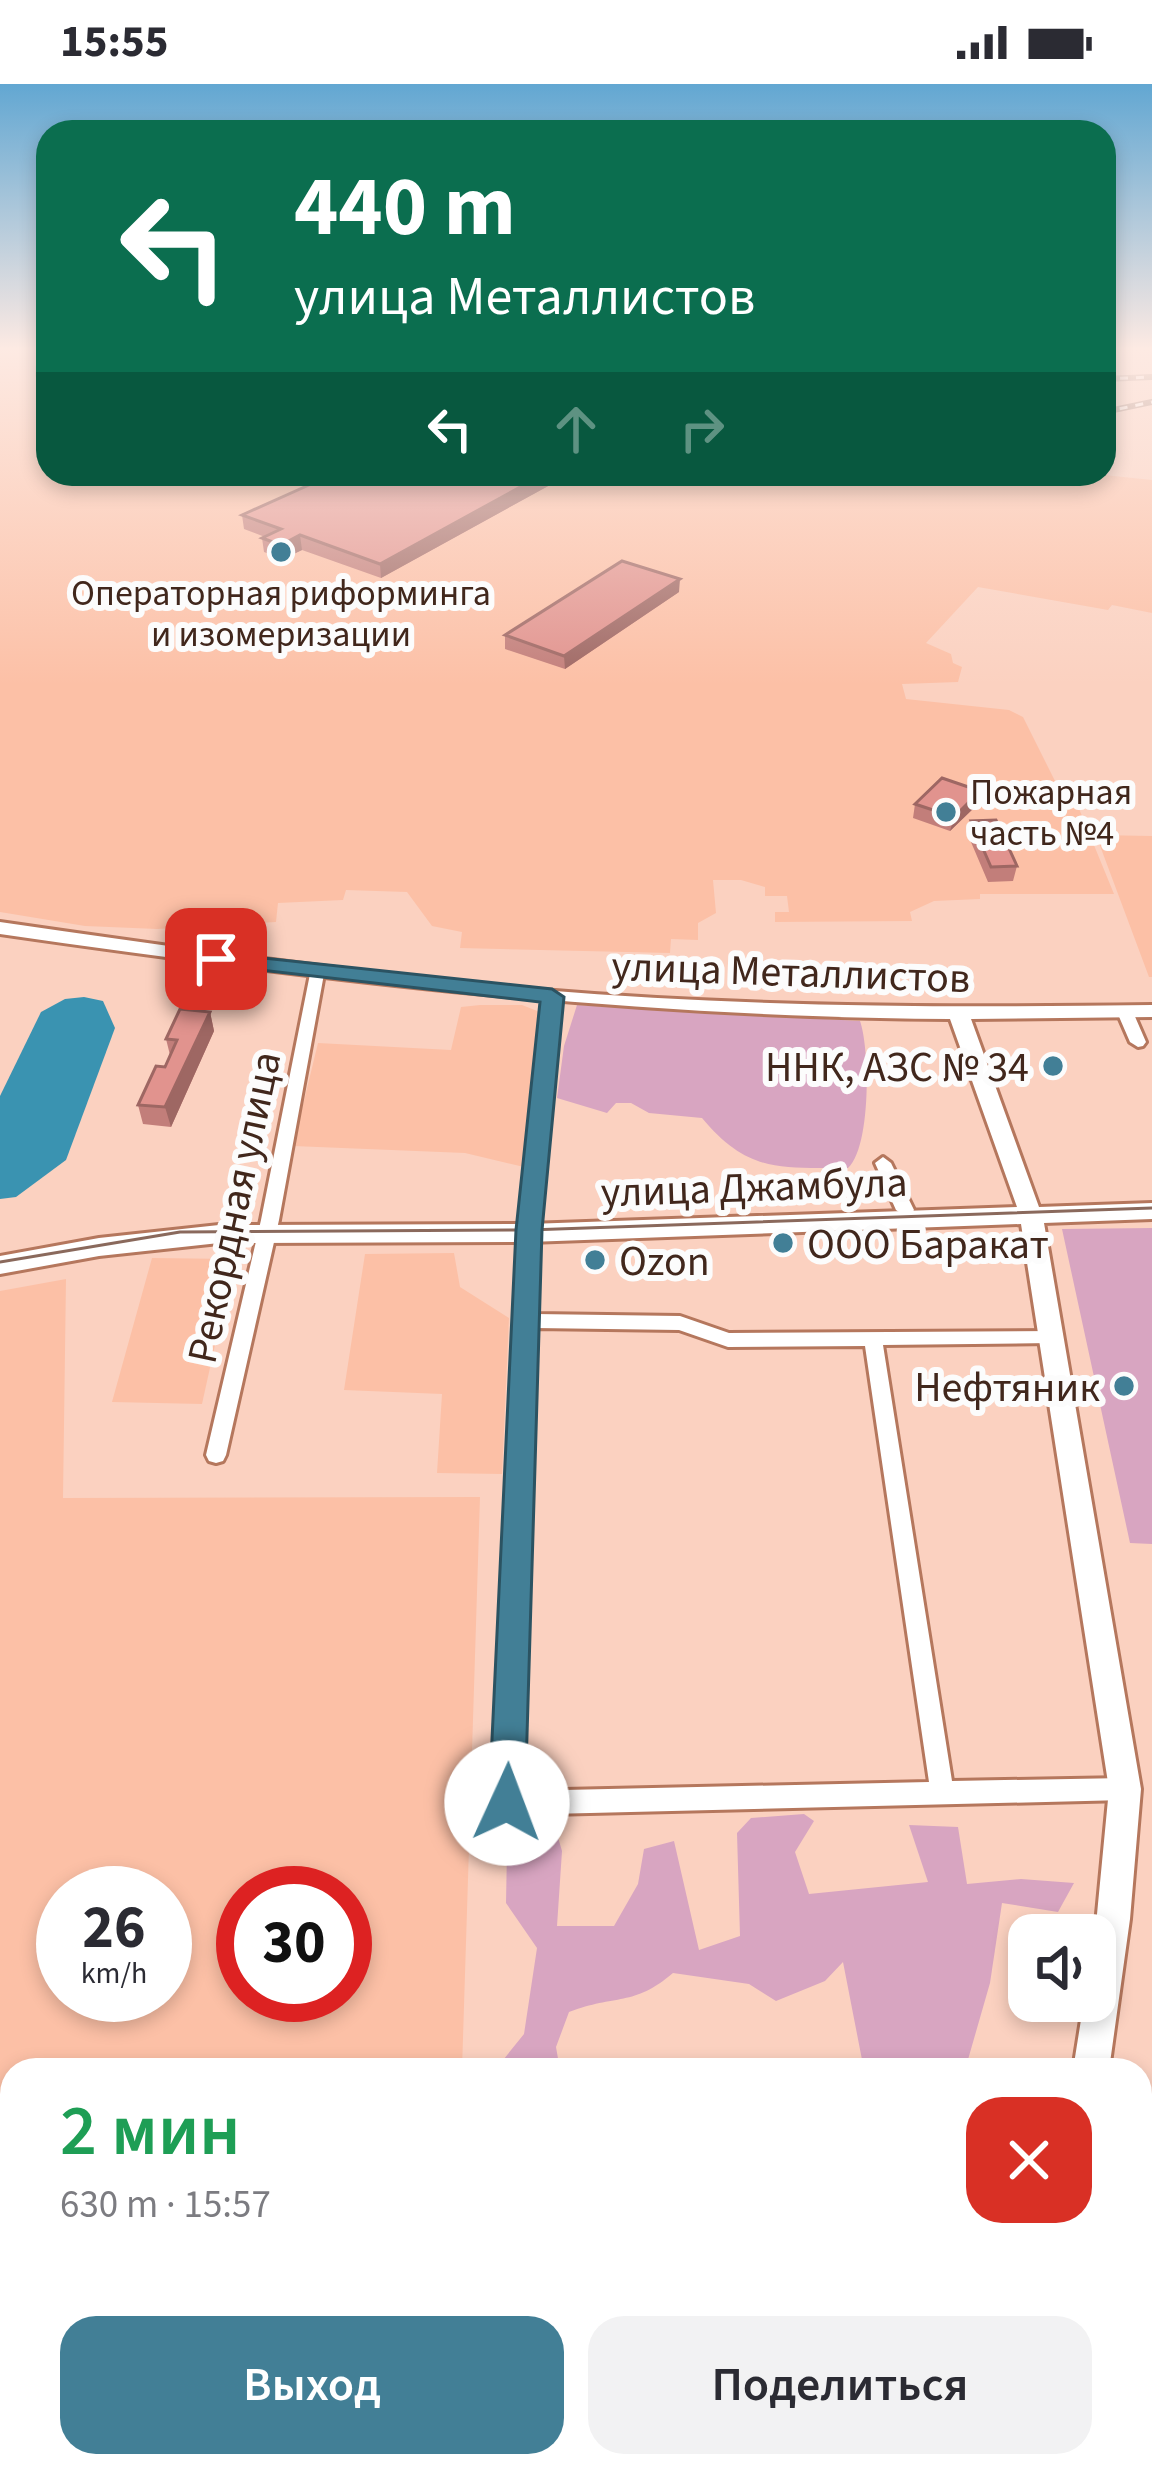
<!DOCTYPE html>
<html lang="ru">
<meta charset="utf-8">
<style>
body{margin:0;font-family:"Source Sans 3",sans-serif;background:#f2f2f3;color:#2b2b33;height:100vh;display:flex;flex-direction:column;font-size:45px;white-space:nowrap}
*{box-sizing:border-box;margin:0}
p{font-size:39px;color:#7c7c81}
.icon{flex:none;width:66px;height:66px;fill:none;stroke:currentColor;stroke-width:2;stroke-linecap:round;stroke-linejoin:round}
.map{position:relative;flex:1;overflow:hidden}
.side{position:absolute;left:0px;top:1974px;width:1152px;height:420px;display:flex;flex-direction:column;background:#fff;border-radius:36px 36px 0 0;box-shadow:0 6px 18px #0003}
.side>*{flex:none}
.banner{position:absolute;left:36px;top:36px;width:1080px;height:366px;border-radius:36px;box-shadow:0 6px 18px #0003;background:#0b6e4f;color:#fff;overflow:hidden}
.controls{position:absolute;left:1008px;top:1830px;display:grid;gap:24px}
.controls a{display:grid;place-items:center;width:108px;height:108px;border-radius:24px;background:#fff;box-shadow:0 6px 18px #0003;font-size:60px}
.speed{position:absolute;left:36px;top:1782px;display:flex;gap:24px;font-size:60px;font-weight:700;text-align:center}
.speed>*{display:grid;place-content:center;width:156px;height:156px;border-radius:50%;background:#fff;box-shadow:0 6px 18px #0003;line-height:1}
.speed small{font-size:30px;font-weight:400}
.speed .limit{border:18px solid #d22;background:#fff;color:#111}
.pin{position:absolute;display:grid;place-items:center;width:102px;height:102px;color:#fff;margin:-51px;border-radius:24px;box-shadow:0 6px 18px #0006}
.me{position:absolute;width:132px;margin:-66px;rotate:2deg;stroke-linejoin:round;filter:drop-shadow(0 0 9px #0008)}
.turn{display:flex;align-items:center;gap:42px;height:252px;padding:0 60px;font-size:54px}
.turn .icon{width:156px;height:156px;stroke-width:2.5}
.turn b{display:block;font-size:84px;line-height:102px}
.lanes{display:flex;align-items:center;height:114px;padding:0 60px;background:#0003;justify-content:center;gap:60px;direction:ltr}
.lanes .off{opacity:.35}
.round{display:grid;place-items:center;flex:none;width:126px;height:126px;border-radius:36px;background:#f2f2f3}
.summary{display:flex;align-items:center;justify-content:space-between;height:204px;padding:0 60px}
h1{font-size:72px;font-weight:600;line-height:90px;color:#1e9e55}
.cta{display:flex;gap:24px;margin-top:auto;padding:24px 60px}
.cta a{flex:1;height:138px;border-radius:36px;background:#427f96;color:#fff;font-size:48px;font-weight:600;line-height:138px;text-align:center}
.cta a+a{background:#f2f2f3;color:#2b2b33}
.status{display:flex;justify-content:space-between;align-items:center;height:84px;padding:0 60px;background:#fff;direction:ltr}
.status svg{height:33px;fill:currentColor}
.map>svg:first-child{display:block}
.built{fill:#fcc0a6;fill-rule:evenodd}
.green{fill:#d8a5c1}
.water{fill:#3a93b1}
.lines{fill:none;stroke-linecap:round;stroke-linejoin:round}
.minor-casing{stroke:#b5775d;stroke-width:6}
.tertiary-casing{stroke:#b5775d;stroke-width:6}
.minor{fill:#fff;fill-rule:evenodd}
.tertiary{fill:#fff;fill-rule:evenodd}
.tram{stroke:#8a695c;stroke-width:3}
.rail-casing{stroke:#8a695c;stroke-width:6}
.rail{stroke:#fcfcfc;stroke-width:3;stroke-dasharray:8;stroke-linecap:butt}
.wall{fill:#c27e7a}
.shaded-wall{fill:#9e6763}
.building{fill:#e1938e;stroke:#9e6763;stroke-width:3}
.route{fill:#427f96;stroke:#2b5362;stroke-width:3}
.poi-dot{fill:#427f96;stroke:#fcfcfc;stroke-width:4.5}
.labels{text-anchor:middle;stroke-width:12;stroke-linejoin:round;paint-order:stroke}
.far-poi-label{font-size:36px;fill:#41271c;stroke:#fcfcfc}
.street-label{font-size:42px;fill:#41271c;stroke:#fcfcfc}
.poi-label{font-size:42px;fill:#41271c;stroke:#fcfcfc;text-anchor:end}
</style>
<div class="status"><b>15:55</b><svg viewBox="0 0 49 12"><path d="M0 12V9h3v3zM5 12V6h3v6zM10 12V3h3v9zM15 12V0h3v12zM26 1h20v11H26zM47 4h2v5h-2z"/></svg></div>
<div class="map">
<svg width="1152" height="2394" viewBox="0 0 1152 2394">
<rect width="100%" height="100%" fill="#fbd1c0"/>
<path class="built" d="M0 266H48V390H1094L1152 396V529L1112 521 1108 526 978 503 926 559 951 570 953 579 962 583 958 598 902 600 906 615 1009 626 1023 633 1061 709 1073 710 1114 810H980V815L934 817 910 828 912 837 775 838V828H789L787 812H765V803L741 796H713L716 829 698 839V856L671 855 670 869 460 864 462 848 432 842 407 808 346 806 343 816 278 819 276 838 157 845 85 842 0 828Z
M1096 751 1152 752V893H1149Z
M480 921H522L545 930 532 1062 524 1083 465 1069 293 1062 318 959 451 966 461 923Z
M454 1169 460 1203 509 1234 502 1390 437 1389 442 1310 344 1306 365 1170Z
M152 1174 234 1175 202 1320 112 1318Z
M66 1195 63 1414 480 1413 462 1986H12V2382H449V2394H0V1207ZM165 1809V1911H63V1809ZM243 1809H345V1911H243Z"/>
<path class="green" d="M577 921 860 937C870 965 871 1063 848 1084 780 1084 748 1089 702 1034L649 1029 631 1019H616L607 1029 557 1014 564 962Z
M1152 1144V1460L1130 1459 1062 1145Z
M804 1730 814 1737 795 1768 809 1810 928 1798 909 1741 958 1743 967 1800 1021 1795 1074 1799 1058 1828 1002 1819 990 1899 965 1986H864L843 1878 825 1897 776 1917 749 1900 673 1889C633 1923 616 1910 569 1928L556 1963 560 1986H495L524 1950 537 1864 506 1819 507 1766 532 1736 552 1733 562 1767 557 1842H614L638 1800 644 1765 674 1757 699 1866 740 1852 737 1749 751 1734Z"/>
<path class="water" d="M84 913 103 917 115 944 66 1076 16 1113 0 1115V1012L41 928 65 915Z"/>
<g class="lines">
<defs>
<path id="minor" d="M317 885 324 890 279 1136 226 1371 223 1377 216 1379 209 1377 206 1371 261 1136 310 890Z
M552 908 560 913 539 1136 535 1230 680 1232 729 1249 1058 1247 1060 1252 1058 1257 1051 1259 883 1261 952 1697 1125 1694 1133 1697 1137 1705 1133 1713 1125 1716 507 1731 499 1727 495 1719 521 1136 544 913ZM535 1244 679 1246 728 1263 865 1262 929 1698 519 1707Z
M1125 923 1133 928 1146 958 1143 962 1138 963 1130 958 1117 928Z
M883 1073 891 1079 914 1126 911 1130 905 1132 896 1126 875 1079Z"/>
<path id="tertiary" d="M0 838C180 864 361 890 542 906 745 923 949 924 1152 921V933L971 935 1039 1123 1152 1119V1135L1044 1139 1141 1705 1130 1835 1109 1986H1073L1084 1917H1095V1851L1109 1705 1021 1140 529 1158 219 1159 99 1172 0 1190V1172L99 1154 219 1141 529 1140 1017 1123 950 935C627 933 319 896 0 850Z
M1094 2382H1134L1136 2394H1096Z"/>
</defs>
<use href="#minor" class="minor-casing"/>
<use href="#tertiary" class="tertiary-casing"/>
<use href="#minor" class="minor"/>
<use href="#tertiary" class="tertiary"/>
<path class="tram" d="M0 1178 180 1148 529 1146 1152 1124"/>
<defs>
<path id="rail" d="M1104 295 1152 293
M1104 328 1152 318"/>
</defs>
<use href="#rail" class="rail-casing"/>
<use href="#rail" class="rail"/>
</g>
<path class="wall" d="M48 282V303H40L37 291Z
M751 390H814L812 402 750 399Z
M352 400 550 401 381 494 302 466 283 475 264 468 262 454 265 453 244 445 242 431Z
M679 508 565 585 505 565V551Z
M980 707 977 721 950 747 913 734 915 720Z
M971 737 1017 782 1013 797 988 798 968 751Z
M210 928 214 947 171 1043 143 1040 138 1021 165 983 170 971 166 955Z"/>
<path class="shaded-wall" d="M544 390H550V401L381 494 380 480Z
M300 451 302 466 283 475 281 461Z
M680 495 679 508 565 585 564 572Z
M980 707 977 721 950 747 954 733Z
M210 928 214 947 171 1043 165 1023Z"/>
<path class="building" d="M48 282V291H37V283Z
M377 390H544L380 480 300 451 281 461 262 454 281 445 242 431 329 392 352 400Z
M622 477 680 495 564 572 505 551Z
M942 694 980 707 954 733 915 720Z
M996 736 1017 782 991 783 971 737Z
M180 925 210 928 165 1023 138 1021 156 982 165 983 177 956 166 955Z"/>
<linearGradient id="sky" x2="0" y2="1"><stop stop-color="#62a7d2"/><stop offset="0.44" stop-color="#fdeae3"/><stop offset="1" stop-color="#fdeae3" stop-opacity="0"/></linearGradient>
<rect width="1152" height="601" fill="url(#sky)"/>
<path class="route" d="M216 869 552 905 564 913 542 1146 525 1719 519 1731 507 1737 494 1731 489 1719 516 1146 540 918 208 880V871Z"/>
<g class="poi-dot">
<circle cx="281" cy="468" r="12"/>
<circle cx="946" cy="728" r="12"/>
<circle cx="1053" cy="982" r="12"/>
<circle cx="783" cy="1159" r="12"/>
<circle cx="595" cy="1176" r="12"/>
<circle cx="1124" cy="1302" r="12"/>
</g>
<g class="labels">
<g class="far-poi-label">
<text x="281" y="521">Операторная риформинга<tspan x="281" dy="41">и изомеризации</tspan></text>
<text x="970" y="720" text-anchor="start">Пожарная<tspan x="970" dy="41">часть №4</tspan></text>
</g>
<g class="street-label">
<text transform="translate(791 887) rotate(2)" y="15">улица Металлистов</text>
<text transform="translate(754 1102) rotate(-2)" y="15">улица Джамбула</text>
<text transform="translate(233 1123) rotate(-78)" y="15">Рекордная улица</text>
</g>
<g class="poi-label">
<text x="1029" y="997">ННК, АЗС № 34</text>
<text x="807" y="1174" text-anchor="start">ООО Баракат</text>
<text x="619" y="1191" text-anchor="start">Ozon</text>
<text x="1100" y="1317">Нефтяник</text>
</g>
</g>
</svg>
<div class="controls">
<a><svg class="icon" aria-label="sound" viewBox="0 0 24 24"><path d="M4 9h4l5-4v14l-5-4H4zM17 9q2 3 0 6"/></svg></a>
</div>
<div class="speed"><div>26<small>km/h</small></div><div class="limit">30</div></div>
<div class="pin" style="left:216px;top:875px;background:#d93025"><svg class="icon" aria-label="arrive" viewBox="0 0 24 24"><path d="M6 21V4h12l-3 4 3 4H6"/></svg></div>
<svg class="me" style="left:507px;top:1719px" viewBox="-20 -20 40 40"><circle r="19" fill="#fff"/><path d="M0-13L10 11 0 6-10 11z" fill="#427f96"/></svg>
<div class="banner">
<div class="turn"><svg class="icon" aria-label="left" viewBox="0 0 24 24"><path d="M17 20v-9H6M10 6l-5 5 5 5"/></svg><div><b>440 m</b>улица Металлистов</div></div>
<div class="lanes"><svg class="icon" aria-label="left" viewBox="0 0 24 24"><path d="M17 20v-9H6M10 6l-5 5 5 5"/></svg><svg class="icon off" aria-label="ahead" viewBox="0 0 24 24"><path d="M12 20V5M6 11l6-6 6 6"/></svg><svg class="icon off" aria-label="right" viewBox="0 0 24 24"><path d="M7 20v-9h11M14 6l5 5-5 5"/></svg></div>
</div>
<section class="side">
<div class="summary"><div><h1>2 мин</h1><p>630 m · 15:57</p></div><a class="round" style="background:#d93025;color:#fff"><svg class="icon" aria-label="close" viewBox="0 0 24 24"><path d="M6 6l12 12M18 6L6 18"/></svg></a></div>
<div class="cta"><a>Выход</a><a>Поделиться</a></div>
</section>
</div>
